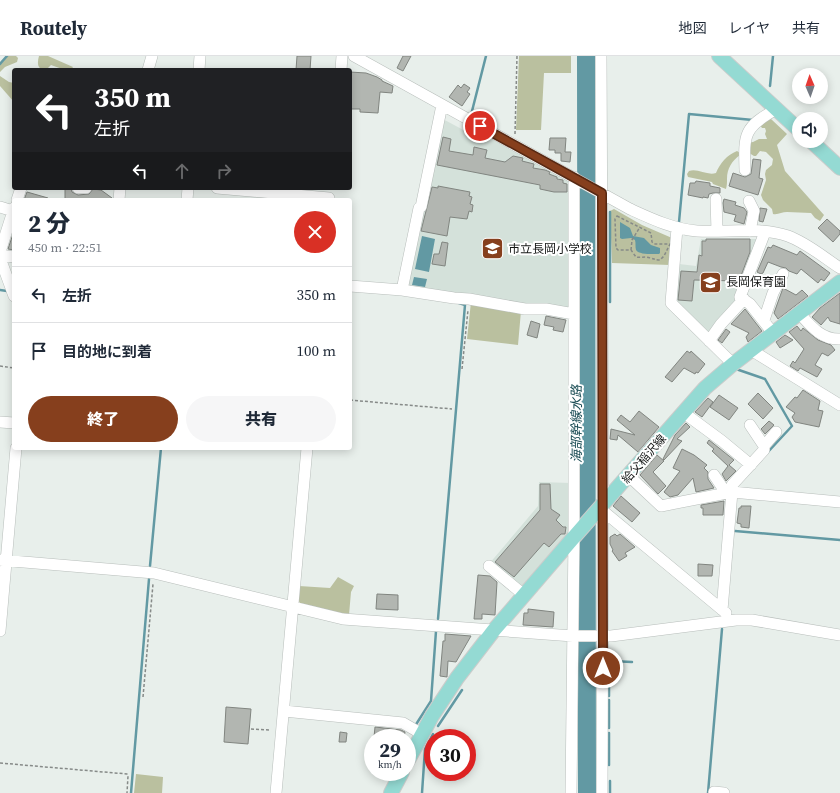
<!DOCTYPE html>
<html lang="ja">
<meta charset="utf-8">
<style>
body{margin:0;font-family:"Source Serif 4","Noto Sans JP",serif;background:#f6f6f7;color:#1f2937;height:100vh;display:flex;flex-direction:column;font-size:15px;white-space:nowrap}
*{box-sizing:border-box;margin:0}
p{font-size:13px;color:#747a83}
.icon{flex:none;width:22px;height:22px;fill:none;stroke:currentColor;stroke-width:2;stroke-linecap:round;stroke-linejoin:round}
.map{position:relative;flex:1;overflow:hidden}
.side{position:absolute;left:12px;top:142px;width:340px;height:252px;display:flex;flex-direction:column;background:#fff;border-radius:4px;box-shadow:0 2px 10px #0003}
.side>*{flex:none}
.guide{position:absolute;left:12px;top:12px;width:340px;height:122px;border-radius:4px;box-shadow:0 2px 10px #0003;background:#202124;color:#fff;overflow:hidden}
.needle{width:26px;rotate:358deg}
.tools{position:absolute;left:792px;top:12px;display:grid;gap:8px}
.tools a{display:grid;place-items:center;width:36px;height:36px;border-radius:50%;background:#fff;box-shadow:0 2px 10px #0003;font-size:20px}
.speed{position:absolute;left:364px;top:673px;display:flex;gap:8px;font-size:20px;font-weight:700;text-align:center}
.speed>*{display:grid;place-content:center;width:52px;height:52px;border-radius:50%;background:#fff;box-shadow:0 2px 10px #0003;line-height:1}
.speed small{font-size:10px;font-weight:400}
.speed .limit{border:6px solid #d22;background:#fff;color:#111}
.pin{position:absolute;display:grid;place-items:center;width:34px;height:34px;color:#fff;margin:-17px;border:2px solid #fff;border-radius:50%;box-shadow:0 1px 4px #0007}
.me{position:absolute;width:44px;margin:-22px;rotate:0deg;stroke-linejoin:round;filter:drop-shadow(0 0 3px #0008)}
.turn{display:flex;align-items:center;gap:14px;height:84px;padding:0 16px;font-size:18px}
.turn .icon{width:52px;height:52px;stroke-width:2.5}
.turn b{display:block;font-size:28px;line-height:34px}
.lanes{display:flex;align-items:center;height:38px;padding:0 16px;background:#0003;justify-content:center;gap:20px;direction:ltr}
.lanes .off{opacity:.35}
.round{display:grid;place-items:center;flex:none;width:42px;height:42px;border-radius:21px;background:#f6f6f7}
.head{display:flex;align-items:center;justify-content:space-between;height:68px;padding:0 16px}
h1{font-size:24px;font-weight:800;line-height:30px}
.cta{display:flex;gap:8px;margin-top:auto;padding:8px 16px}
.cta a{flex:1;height:46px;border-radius:24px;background:#863f1d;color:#fff;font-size:16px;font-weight:800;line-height:46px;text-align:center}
.cta a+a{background:#f6f6f7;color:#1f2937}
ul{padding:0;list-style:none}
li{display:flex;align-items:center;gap:12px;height:56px;padding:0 16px;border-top:1px solid #e0e1e3}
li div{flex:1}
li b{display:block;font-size:15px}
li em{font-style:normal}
header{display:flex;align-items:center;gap:24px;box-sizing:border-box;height:56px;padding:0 20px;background:#fff;border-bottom:1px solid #e0e1e3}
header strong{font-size:19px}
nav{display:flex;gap:22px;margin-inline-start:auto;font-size:14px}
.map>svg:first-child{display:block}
.built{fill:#d4e1da}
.green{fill:#bac09f}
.water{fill:#6299a3}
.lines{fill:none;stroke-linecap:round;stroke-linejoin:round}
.stream{stroke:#6299a3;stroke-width:2.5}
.building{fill:#b2b6b1;stroke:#818580}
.minor-casing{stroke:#b8bebb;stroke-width:12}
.major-casing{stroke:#cbcccb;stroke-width:16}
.path{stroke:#868a88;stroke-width:1.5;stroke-dasharray:3 2;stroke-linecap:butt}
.minor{stroke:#fff;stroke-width:11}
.major{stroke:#94dad3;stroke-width:14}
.route-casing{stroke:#572913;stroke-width:10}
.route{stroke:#863f1d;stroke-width:7}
.labels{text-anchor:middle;stroke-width:4;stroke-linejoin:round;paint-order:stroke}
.poi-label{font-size:12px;fill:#131514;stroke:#fff;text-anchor:start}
.street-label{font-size:12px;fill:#131514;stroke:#fff}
.water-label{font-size:13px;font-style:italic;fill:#174a52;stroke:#fff}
</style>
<header>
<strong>Routely</strong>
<nav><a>地図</a><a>レイヤ</a><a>共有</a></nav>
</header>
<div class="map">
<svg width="840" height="737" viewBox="0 0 840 737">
<rect width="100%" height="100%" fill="#e8efeb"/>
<path class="built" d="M441 62 469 77 472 71 570 124V255L406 232Z
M701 183H759L741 243 710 280 675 246 679 208 696 210Z
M539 426 571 427 570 477 520 534 489 508 538 450Z"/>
<path class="green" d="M8 0H16L18 2 17 6 5 11 0 16V9Z
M39 0H48L73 11 71 14H65L51 9 46 14C37 14 37 7 39 0Z
M519 0H571V17H544L541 74H516Z
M0 20 9 26 14 27V46L0 30Z
M771 63 787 78 777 89 785 115 824 159 820 165 815 162 811 157C803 157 795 156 787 156 782 156 778 159 773 158L772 153 763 144 761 139 766 124 765 118 766 114 772 109 773 103 766 96 760 95 756 100H754L746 95 747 87 753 86 759 83H767L765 78 766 75 765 72H762L760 69 764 65Z
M737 95 740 97V99C732 105 727 112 727 123 727 127 727 129 726 133L713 128 712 126 688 121 687 118 689 115C698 112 707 120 716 117 720 107 727 99 737 95Z
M614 153 642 169 672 182 670 209 612 207 610 155Z
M471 246 521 255 518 289 467 283Z
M338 521 354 530 351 536 349 559 300 547 298 544 299 530 330 532Z
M136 718 163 721 162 737H134Z"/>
<path class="water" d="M577 0H595L596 737H578Z
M620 166 630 172 633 180 644 182 651 189 660 192V197L659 198C653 198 639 199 636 194 635 191 636 187 635 184L631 182 622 183 620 182Z
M422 180 435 183 429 216 415 213Z
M414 221 427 223 425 231 412 229Z"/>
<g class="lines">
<path class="stream" d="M0 8 7 0
M770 30 773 0
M471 59 486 0
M610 156V246
M679 166 689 58 753 64
M0 234 7 235
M736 313 765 323 792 370 767 397
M735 475 840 484
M150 510 161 392
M438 563 465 249 459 247
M609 640V607L611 605 632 606
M609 644V672
M415 670 431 645 436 575
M438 670 462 634
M609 677V709
M610 725V737
M131 737 149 523
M422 737 425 693 433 678
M708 737 722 573"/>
</g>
<path class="building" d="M297 0H311L310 14H296Z
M403 0H411L403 15 397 12Z
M350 16 366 17 377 21 382 24V25L393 30 392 37 380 36 378 57 360 56V53H351L350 51Z
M464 28 470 32 467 36 470 38 462 50 449 41 458 29 461 32Z
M443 81 451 83 449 95 473 99 474 91 487 94 485 102 505 106 513 100 523 102 522 105 534 108 533 112 545 114 550 116 549 118 557 121V123L563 124V127L567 128V136H554L540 133V129L437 109Z
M550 82H566L565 96H571L570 106 561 105V97H555V94H549Z
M753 103 761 104 759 122 763 123 758 139 729 130 733 117 745 121 751 118Z
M696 125 710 127V130L720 132V137H713L709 138 708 142 703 141V142L688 139 690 127H695Z
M438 130 470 136 469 140 472 141 470 148 473 149 472 156 469 155 467 163 450 161 447 180 421 175 432 131 438 132Z
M65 132H71L72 136 78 139 89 138 93 133 101 134 112 142V144H65Z
M27 136 48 142V144H24Z
M724 143 736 146 735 149 744 152 747 156 744 168 734 165 736 159 724 156 723 147Z
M760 152 767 153 763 166 759 165Z
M827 163 840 175V178L833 186 818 172Z
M14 175V194L8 193Z
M706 183H750V196L739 225 694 224 692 245 678 244 681 215 697 216 699 199 702 200V185H706Z
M442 186 448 187 445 210 432 208 434 198H439Z
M773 189 797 199 800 195 830 217 824 225 821 223 818 227 801 213 797 218 789 215 786 212 781 211 768 206 763 217 761 218 757 216 768 191 771 192Z
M783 232 796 239 802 234 808 240 778 263 774 257Z
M840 237V268L830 265 828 261 821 269 812 261 820 252Z
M745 253 762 275 748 286 746 281 749 277 731 268Z
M546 260 566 264 563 276 553 274 554 271 544 269Z
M531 265 540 268 537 282 527 279Z
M797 270 801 275 803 272 818 284 831 289 835 294 828 300 822 297 815 309 822 313 817 321 800 312 798 315 790 310 793 305 795 307 804 293 789 276Z
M726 273 730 276 722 287 718 284Z
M785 279 793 284 780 292 776 286Z
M687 295 690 297 691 295 705 308 698 317 696 316 695 318 684 312 672 326 665 321Z
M803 334 820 345 818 354 823 355 819 371 795 366 792 361 795 357 786 351 795 341 797 342Z
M758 337 773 352 763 363 748 348Z
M719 339 738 352 729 364 710 351Z
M708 342 713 346 702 361 695 356Z
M639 355 659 371 638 396 618 379 617 384 610 383 611 373 635 379 617 364 621 359 630 366Z
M769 365 774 369 765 378 761 373Z
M686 367 690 371 677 383 682 385 664 404 663 403 675 379Z
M709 384 734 404 729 409 736 415 726 425 722 418 728 410 712 395 714 393 707 387Z
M682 393 694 399 707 409 704 412 708 416V423L714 432 696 436 693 422 678 439 670 441 664 436 680 415 673 412Z
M657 399 664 405 653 416 666 430 658 438 640 419Z
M540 428H550L551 453 560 459 556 464 563 471H566L565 478H561L549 491 544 487 514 521 495 506 540 454Z
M621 440 640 457 632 466 613 450Z
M724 445 723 459H703V452H701V449Z
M741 450H751L749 472 741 471V468L737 467 739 452H741Z
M615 478 617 480 620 478 635 491 625 497 627 500 619 505 612 495 613 494 610 488V481Z
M698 508 713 509 712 520H698Z
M478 519 490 520 497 526 495 559 482 558V563H474Z
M377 538 398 539V554L376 553Z
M528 553 554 556 553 571 523 569 524 557H528Z
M445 578 471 580 456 606 448 605 447 621 440 620 443 585H445Z
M226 651 251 653 248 688 224 686Z
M375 671 401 674 405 676 404 682 374 681Z
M340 676 347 677 346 686H339Z"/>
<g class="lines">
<defs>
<path id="minor" d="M354 0 630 153C652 163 673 173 697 175 727 177 759 170 788 180 807 187 823 201 840 212
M601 0 603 449 602 737
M148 14 152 0
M199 14 200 0
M341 14 342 0
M745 114C744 79 743 71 777 53
M78 132H86
M217 132 329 142
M716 143 717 175
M17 144 21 132
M119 144 120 132
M187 144 188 132
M749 145 754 155 750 175
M0 151 13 155
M677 172 671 247 733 308
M765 176 740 241 750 248 773 277
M0 196 14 152
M0 199 14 201
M0 202 14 240
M350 230 402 234 454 242 469 243 525 253H546L574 258
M402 234 419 152 421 151 442 49
M799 257C810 269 821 284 840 283
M764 264 773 237 783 218
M709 285 721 268 744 243
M751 294 840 349
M684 357 722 385 751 409
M0 366 14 367
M750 369 764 390
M714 419 726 437
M629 420 661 450 732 436V429L764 394V390L776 376
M603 455 726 557
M0 504 154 517 343 563 573 580H611L736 564H752L840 579
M489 510 524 539
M722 554 732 436 840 446
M0 575 16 392
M284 655 403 667 422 678
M714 736 724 737
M276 737 307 392
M571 737 574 481V121"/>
<path id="major" d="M719 0 799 74
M811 85 840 112
M407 706 432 660 457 622 494 574 574 481 705 332 733 308 840 226
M391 737 402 716"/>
</defs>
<use href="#minor" class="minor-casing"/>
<use href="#major" class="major-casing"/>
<path class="path" d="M515 78 517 0
M617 160 651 177 652 186 655 188H670L664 200 660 204C656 204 654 203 650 202 646 200 641 202 636 201L631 194H618L616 192 615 163Z
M631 194 632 184 640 171
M0 310 14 312
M462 313 468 254
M350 344 452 353
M143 641 153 528
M251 673 271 674
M0 707 127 718 128 720 127 737"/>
<use href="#minor" class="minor"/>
<use href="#major" class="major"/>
</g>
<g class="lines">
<defs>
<path id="route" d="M480 70 602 137 603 612"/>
</defs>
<use href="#route" class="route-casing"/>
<use href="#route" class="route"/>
</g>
<defs>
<symbol id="school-square" viewBox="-11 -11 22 22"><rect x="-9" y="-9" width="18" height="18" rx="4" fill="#863f1d" stroke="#fff"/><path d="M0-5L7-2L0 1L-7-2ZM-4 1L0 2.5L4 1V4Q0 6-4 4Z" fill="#fff"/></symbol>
</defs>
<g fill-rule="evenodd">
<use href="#school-square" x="480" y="180" width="25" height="25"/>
<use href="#school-square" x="698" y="214" width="25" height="25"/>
</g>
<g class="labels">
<g class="poi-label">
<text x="508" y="197">市立長岡小学校</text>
<text x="726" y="230">長岡保育園</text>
</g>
<g class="street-label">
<text transform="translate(644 403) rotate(-49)" y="4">給父稲沢線</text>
</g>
<g class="water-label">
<text transform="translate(576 368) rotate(-90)" y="5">海部幹線水路</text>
</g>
</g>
</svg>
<div class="tools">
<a><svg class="needle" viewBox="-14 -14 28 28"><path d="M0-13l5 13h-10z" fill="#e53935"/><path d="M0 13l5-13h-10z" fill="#747a83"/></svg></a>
<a><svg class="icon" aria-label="sound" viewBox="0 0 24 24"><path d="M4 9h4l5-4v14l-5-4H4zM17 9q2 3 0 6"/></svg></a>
</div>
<div class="speed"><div>29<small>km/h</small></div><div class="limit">30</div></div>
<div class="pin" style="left:480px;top:70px;background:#d93025"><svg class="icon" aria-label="arrive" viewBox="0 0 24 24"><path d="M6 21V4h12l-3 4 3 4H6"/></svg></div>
<svg class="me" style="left:603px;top:612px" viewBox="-20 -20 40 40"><circle r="17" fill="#863f1d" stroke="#fff" stroke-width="3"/><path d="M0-11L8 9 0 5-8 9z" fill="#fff"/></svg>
<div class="guide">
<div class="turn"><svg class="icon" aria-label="left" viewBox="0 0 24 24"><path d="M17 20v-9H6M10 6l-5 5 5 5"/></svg><div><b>350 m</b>左折</div></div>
<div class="lanes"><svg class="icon" aria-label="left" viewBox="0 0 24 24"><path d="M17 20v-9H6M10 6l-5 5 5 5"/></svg><svg class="icon off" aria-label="ahead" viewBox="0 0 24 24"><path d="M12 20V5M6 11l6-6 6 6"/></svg><svg class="icon off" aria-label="right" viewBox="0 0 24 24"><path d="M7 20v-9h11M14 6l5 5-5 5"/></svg></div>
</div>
<section class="side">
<div class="head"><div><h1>2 分</h1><p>450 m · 22:51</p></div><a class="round" style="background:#d93025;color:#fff"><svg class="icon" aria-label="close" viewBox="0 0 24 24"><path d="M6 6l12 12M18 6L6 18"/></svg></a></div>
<ul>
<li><svg class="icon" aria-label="left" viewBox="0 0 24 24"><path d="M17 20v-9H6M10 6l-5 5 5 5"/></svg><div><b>左折</b></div><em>350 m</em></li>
<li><svg class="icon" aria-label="arrive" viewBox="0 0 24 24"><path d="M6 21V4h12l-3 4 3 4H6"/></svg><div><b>目的地に到着</b></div><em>100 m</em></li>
</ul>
<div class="cta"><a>終了</a><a>共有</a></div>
</section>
</div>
